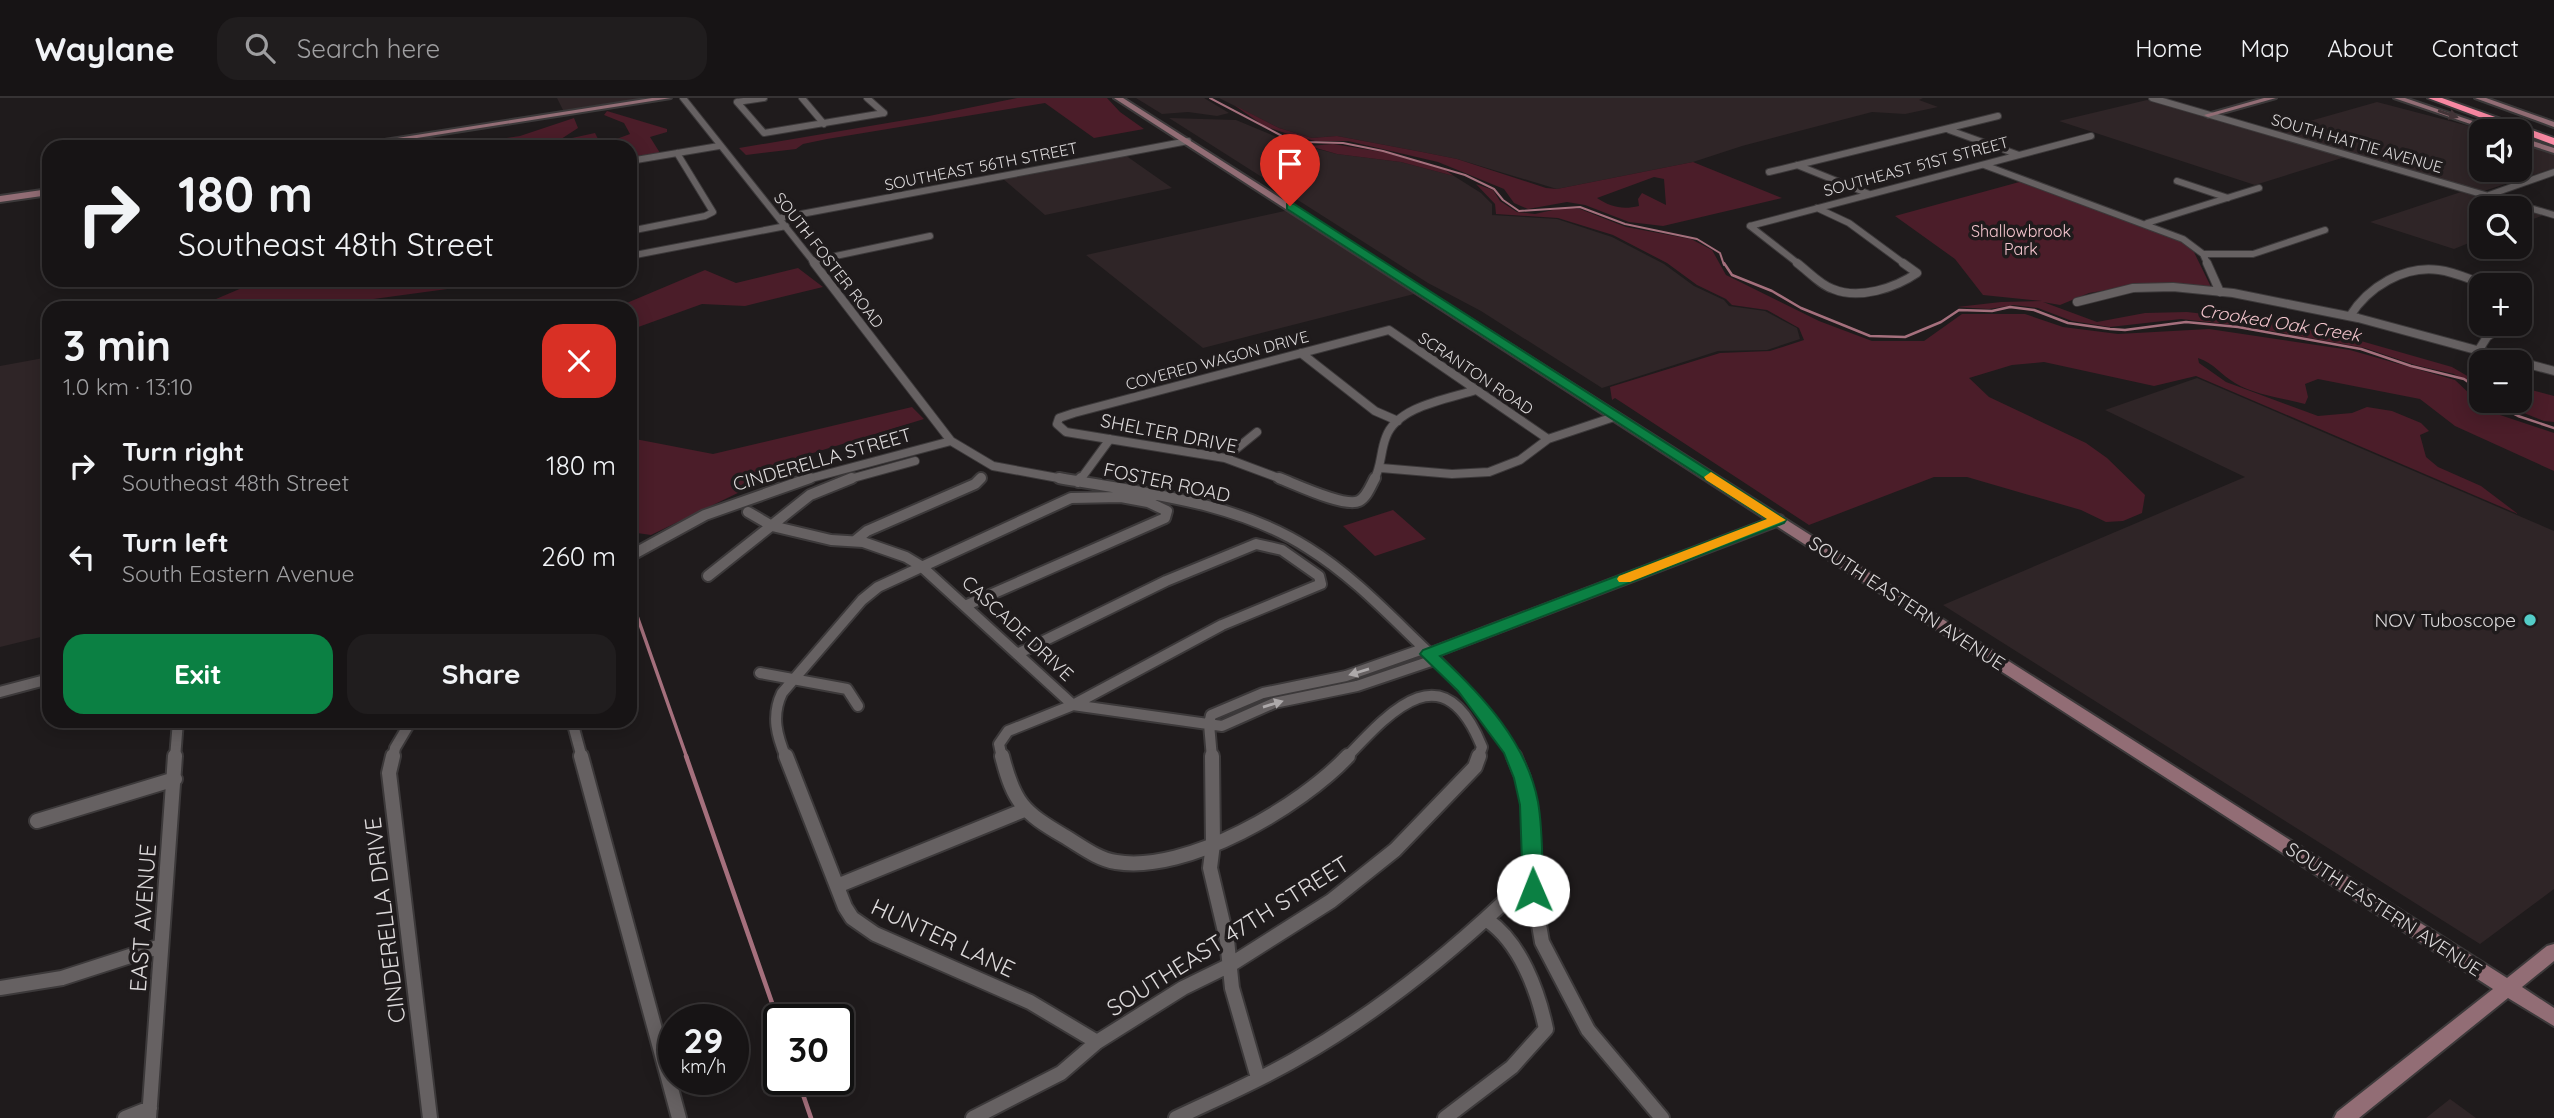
<!DOCTYPE html>
<meta charset="utf-8">
<style>
body{margin:0;font-family:Quicksand,sans-serif;background:#201d1e;color:#f1f3f6;height:100vh;display:flex;flex-direction:column;font-size:26px;white-space:nowrap}
*{box-sizing:border-box;margin:0}
p{font-size:23px;color:#9e9ea0}
.icon{flex:none;width:38px;height:38px;fill:none;stroke:currentColor;stroke-width:2;stroke-linecap:round;stroke-linejoin:round}
.map{position:relative;flex:1;overflow:hidden}
.sheet{position:absolute;left:42px;top:203px;width:595px;height:427px;display:flex;flex-direction:column;background:#171415;border-radius:21px;box-shadow:0 4px 18px #0003,0 0 0 2px #363334}
.sheet>*{flex:none}
.top-card{position:absolute;left:42px;top:42px;width:595px;height:147px;border-radius:21px;box-shadow:0 4px 18px #0003,0 0 0 2px #363334;background:#171415;color:#f1f3f6;overflow:hidden}
.fabs{position:absolute;left:2469px;top:21px;display:grid;gap:14px}
.fabs a{display:grid;place-items:center;width:63px;height:63px;border-radius:14px;background:#171415;box-shadow:0 4px 18px #0003,0 0 0 2px #363334;font-size:35px}
.speed{position:absolute;left:658px;top:906px;display:flex;gap:14px;font-size:35px;font-weight:700;text-align:center}
.speed>*{display:grid;place-content:center;width:91px;height:91px;border-radius:50%;background:#171415;box-shadow:0 4px 18px #0003,0 0 0 2px #363334;line-height:1}
.speed small{font-size:18px;font-weight:400}
.speed .limit{border:4px solid #111;border-radius:10px;background:#fff;color:#111}
.pin{position:absolute;display:grid;place-items:center;width:60px;height:60px;color:#fff;margin:-72px -30px;border-radius:50% 50% 50% 0;rotate:-45deg;box-shadow:0 0 7px #0007}
.pin .icon{rotate:45deg}
.me{position:absolute;width:77px;margin:-38px;rotate:359deg;stroke-linejoin:round;filter:drop-shadow(0 0 5px #0008)}
.turn{display:flex;align-items:center;gap:24px;height:147px;padding:0 21px;font-size:32px}
.turn .icon{width:91px;height:91px;stroke-width:2.5}
.turn b{display:block;font-size:49px;line-height:60px}
.round{display:grid;place-items:center;flex:none;width:74px;height:74px;border-radius:21px;background:#201d1e}
.summary{display:flex;align-items:center;justify-content:space-between;height:119px;padding:0 21px}
h1{font-size:42px;font-weight:700;line-height:52px}
.primary-button{display:flex;gap:14px;margin-top:auto;padding:14px 21px}
.primary-button a{flex:1;height:80px;border-radius:21px;background:#0b8043;color:#fff;font-size:28px;font-weight:700;line-height:80px;text-align:center}
.primary-button a+a{background:#201d1e;color:#f1f3f6}
ul{padding:0;list-style:none}
li{display:flex;align-items:center;gap:21px;height:91px;padding:0 21px}
li div{flex:1}
li b{display:block;font-size:26px}
li em{font-style:normal}
header{display:flex;align-items:center;gap:42px;box-sizing:border-box;height:98px;padding:0 35px;background:#171415;border-bottom:2px solid #363334}
header strong{font-size:33px}
nav{display:flex;gap:38px;margin-inline-start:auto;font-size:24px}
.search{width:490px;height:63px;background:#201d1e;display:flex;align-items:center;gap:18px;box-sizing:border-box;padding:0 24px;border-radius:21px;color:#9e9ea0;font-size:26px}
.map>svg:first-child{display:block}
.built{fill:#2f2527}
.green{fill:#4b1d29;fill-rule:evenodd}
.lines{fill:none;stroke-linecap:round;stroke-linejoin:round}
.stream-far3{stroke:#a5707d;stroke-width:2}
.stream-far2{stroke:#a5707d;stroke-width:2.5}
.stream-far1{stroke:#a5707d;stroke-width:3.5}
.stream{stroke:#a5707d;stroke-width:4.5}
.street-far3-casing{stroke:#3c393a;stroke-width:8}
.street-far2-casing{stroke:#3c393a;stroke-width:10}
.street-far1-casing{stroke:#3c393a;stroke-width:14}
.street-casing{stroke:#3c393a;stroke-width:18}
.secondary-casing{stroke:#3c393a;stroke-width:4}
.highway-casing{stroke:#3c393a;stroke-width:4}
.street-far3{stroke:#666162;stroke-width:6}
.street-far2{stroke:#666162;stroke-width:8}
.street-far1{stroke:#666162;stroke-width:10}
.street{stroke:#666162;stroke-width:14}
.secondary{fill:#926d75;fill-rule:evenodd}
.highway{fill:#f888a2;fill-rule:evenodd}
.oneway{fill:#423437}
.oneway2{fill:#ada9aa}
.route{fill:#0b8043;stroke:#07532c;stroke-width:2}
.slow{fill:#f59e0b}
.poi-dot{fill:#54cdc8;stroke:#1f1b1c;stroke-width:2.5}
.labels{text-anchor:middle;stroke-width:7;stroke-linejoin:round;paint-order:stroke}
.far-street-label{font-size:16px;fill:#dcd9da;stroke:#1f1b1c}
.far-park-label{font-size:16px;fill:#f6c7d0;stroke:#1f1b1c}
.far-water-label{font-size:18px;font-style:italic;fill:#f2c4cc;stroke:#1f1b1c}
.street-label{font-size:19px;fill:#dcd9da;stroke:#1f1b1c}
.poi-label{font-size:19px;fill:#dcd9da;stroke:#1f1b1c;text-anchor:end}
.near-street-label{font-size:23px;fill:#dcd9da;stroke:#1f1b1c}
</style>
<header>
<strong>Waylane</strong>
<div class="search"><svg class="icon" aria-label="search" viewBox="0 0 24 24"><circle cx="10" cy="10" r="6"/><path d="M15 15l6 6"/></svg>Search here</div>
<nav><a>Home</a><a>Map</a><a>About</a><a>Contact</a></nav>
</header>
<div class="map">
<svg width="2554" height="1020" viewBox="0 0 2554 1020">
<rect width="100%" height="100%" fill="#1f1b1c"/>
<path class="built" d="M557 0H645L563 12Z
M1136 0H1204L1229 15 1217 18 1188 14 1162 16Z
M1219 0H1923L1919 2 1938 9 1905 16 1872 14 1742 48 1693 64 1557 91 1457 61 1422 54 1337 38 1312 40 1279 30Z
M2147 2 2345 59 2255 87 2059 23Z
M2377 4 2488 33H2482V72H2520V44L2554 56V70L2484 93 2275 33Z
M1169 20 1236 22 1286 43 1337 56 1401 64 1454 78 1481 95 1492 106V117L1557 121 1612 139 1664 166 1694 188 1724 202 1729 208 1765 213 1797 230 1800 241 1767 252 1718 253 1602 290 1481 213 1428 185Z
M1125 57 1172 90 1045 117 1002 80Z
M2464 93 2544 117 2520 126V110H2482L2481 140 2454 151 2370 124Z
M1289 112 1414 196 1203 250 1086 157Z
M49 259V537L0 549V268Z
M2197 280 2554 433V791L2480 846 1943 507 2245 379 2105 312Z
M2450 1001 2476 1020H2426Z"/>
<path class="green" d="M1017 0H1107L1120 14 1144 31 1094 40 1045 5 827 41 803 46 796 51 746 57 739 50 929 18Z
M1234 7 1279 30 1312 40 1337 38 1422 54 1457 61 1546 90 1557 91 1693 64 1782 100 1663 128 1629 124 1585 107 1567 104 1528 111 1514 105 1504 91 1438 64 1348 43H1315L1288 36 1264 28ZM1654 79 1664 81 1666 107 1642 95 1638 101 1639 108C1622 112 1611 109 1597 100Z
M607 13 667 31V34L650 39 660 55 630 60V49H394L456 40V47L520 38 574 20 578 30 558 43 595 35 599 43H611L630 36 624 25 604 17Z
M1333 46 1383 54 1445 72 1454 78 1401 64 1337 56 1309 48Z
M2023 83 2178 140 2192 150 2211 189 2146 186 2089 195 2060 207 2043 204 2097 224 2145 215 2187 214 2266 223 2361 243 2452 269 2481 286V290L2454 276 2415 267 2365 250 2244 228 2181 221 2110 229 2072 223 2038 210 2014 207 1989 211 1957 209 2001 204 2042 203 1983 197 1955 161 1895 118Z
M1476 86 1493 92 1500 103 1517 114 1535 116 1566 109 1580 111 1626 129 1691 141 1712 152 1726 177 1819 223 1872 243H1924L1962 216H2025L2063 229 2118 236 2209 231 2350 252 2455 282 2488 313 2554 335V373L2455 328 2420 301 2318 281 2305 286 2308 299 2305 306C2283 300 2255 297 2235 285 2221 277 2214 265 2198 260L2199 265 2226 284 2318 318 2352 315 2367 309 2392 313 2421 325 2429 333 2420 337 2426 359 2438 369 2481 388 2518 416 2196 278 2154 288 2044 264 2012 267 1969 280 1989 299 2086 345 2107 360 2145 397 2142 415 2123 423 2106 424 2081 412 1967 379H1934L1809 427 1615 300 1612 302 1610 289 1720 255 1770 253 1804 242 1799 230 1767 212 1732 207 1726 201 1697 187 1667 165 1613 137 1558 120 1496 116 1495 106Z
M798 170 823 189 745 208 702 206 630 232V210H558L622 207 705 172 736 185Z
M261 182H456L462 189 322 208 216 201Z
M2520 289 2554 298V324L2544 323 2504 307 2502 303H2520Z
M912 309 924 321 777 366 746 391 651 437 630 434V340L713 356Z
M1393 412 1426 441 1375 458 1343 428Z"/>
<g class="lines">
<path class="stream-far3" d="M1210 0 1282 38 1307 44 1343 45 1383 53 1465 77 1494 91 1503 102 1519 113 1580 109 1625 126 1697 141 1720 155 1724 167"/>
<path class="stream-far2" d="M1724 165 1732 177 1772 193 1801 210 1870 238 1905 239 1941 224 1959 212 1992 213 2010 209 2034 212 2068 225 2110 231 2125 232 2186 224 2238 229 2361 251 2411 268 2464 281 2482 294
M2489 303 2518 318 2554 330"/>
<path class="stream-far1" d="M630 498 687 660"/>
<path class="stream" d="M686 658 779 925
M798 982 811 1020"/>
<defs>
<path id="street-far3" d="M683 0 816 167
M802 0 824 26
M867 0 884 15
M2152 0 2554 117
M737 4 764 35 884 15
M737 4 764 0
M1949 32 2019 57
M630 63 719 48
M1797 67 1869 96
M1984 67 2183 141 2203 156 2208 167
M1769 74 1998 18
M2177 83 2228 100
M2489 97 2554 74
M1817 110 1849 125 1906 167
M780 120 1188 43
M2147 125 2259 90
M1750 128 2091 38
M1750 128 1800 167
M630 133 705 118 713 114 677 55
M2203 156H2253L2325 132
M630 158 786 128
M812 163 930 138"/>
<path id="street-far2" d="M814 165 951 343 993 368 1069 382
M1797 165C1808 173 1820 187 1833 191 1859 202 1895 190 1917 175L1903 165
M2207 165 2220 194
M2077 204 2133 190 2173 189 2233 195 2358 220 2554 273
M2520 206 2525 214 2520 218
M2350 218C2368 189 2404 167 2439 172 2455 174 2471 182 2487 187
M2480 250 2487 239 2505 226
M1301 255 1375 313 1398 323
M1225 360 1257 334
M1381 370 1452 376 1489 374 1520 362 1548 341 1617 318
M804 382 951 343
M846 382 915 363
M1080 382 1110 341
M1284 382 1225 360 1066 334 1057 326 1059 320 1074 315 1389 232 1548 341
M1374 382C1382 367 1380 354 1386 339 1397 308 1448 301 1476 292"/>
<path id="street-far1" d="M1059 380C1142 395 1235 403 1308 450 1353 478 1389 517 1428 554 1454 580 1501 626 1515 660
M1279 380C1295 386 1345 410 1359 403 1367 399 1371 387 1375 380
M1078 384 1081 380
M748 414 772 428 831 442 863 444 906 459 921 468 1073 607 1222 628 1274 605 1357 588 1434 562
M856 442 867 433 975 386 981 380
M630 458 705 417 810 380
M708 478 810 397 852 380
M1429 556 1779 422
M760 575 847 591 858 608
M0 594 49 581
M572 623 582 660
M1209 626 1212 660
M1209 626 1211 617 1263 595 1346 578 1423 551
M175 660 178 623
M393 660 395 650 411 623
M786 660C777 638 771 618 782 595L862 502 878 489 1071 400 1121 399 1148 404 1167 413 1165 420 967 507
M1002 660 999 646 1008 633 1073 607 1222 527 1321 486 1319 478 1282 452 1256 446 1166 483 1017 556
M1346 660C1392 611 1444 554 1482 649L1478 660"/>
<path id="street" d="M393 658 389 675 430 1020
M581 658 679 1020
M786 658 845 809 852 820 875 836 1030 904 1097 944
M1002 658C1014 705 1023 714 1064 738 1081 748 1097 761 1116 764 1187 776 1301 708 1348 658
M1212 658 1213 746 1210 770 1227 842 1232 890 1258 980
M1514 658 1523 680 1529 707 1533 792 1542 844 1588 932 1662 1020
M37 723 175 681
M837 788 1024 712
M0 890 62 880 161 848
M125 1020 150 1010
M149 1020 175 658
M973 1020 1061 975 1097 944 1183 890 1230 867 1331 803 1395 752 1475 669 1479 658
M1176 1020C1216 1001 1258 983 1296 961 1372 918 1440 864 1504 804
M1445 1020 1512 969 1546 931C1538 893 1520 844 1487 822"/>
<path id="secondary" d="M652 0H671L360 49H340Z
M1114 0H1123L2507 880 2547 848 2554 846V863L2522 889 2554 910V928L2508 900 2359 1020H2334L2337 1014 2493 891Z
M2264 0H2276L2208 19 2204 17Z
M2394 0H2405L2502 33H2491Z
M2475 0H2486L2554 24V29Z
M2520 39 2554 50V55L2520 44Z
M49 91V97L0 104V98Z"/>
<path id="highway" d="M2428 0H2442L2554 40V47Z"/>
</defs>
<use href="#street-far3" class="street-far3-casing"/>
<use href="#street-far2" class="street-far2-casing"/>
<use href="#street-far1" class="street-far1-casing"/>
<use href="#street" class="street-casing"/>
<use href="#secondary" class="secondary-casing"/>
<use href="#highway" class="highway-casing"/>
<use href="#street-far3" class="street-far3"/>
<use href="#street-far2" class="street-far2"/>
<use href="#street-far1" class="street-far1"/>
<use href="#street" class="street"/>
<use href="#secondary" class="secondary"/>
<use href="#highway" class="highway"/>
</g>
<defs><path id="oneway-solid" d="M-6-.8H1V-3.2L6.5 0L1 3.2V.8H-6Z" transform="scale(1.75)"/></defs>
<use class="oneway" href="#oneway-solid" transform="translate(2448 16) rotate(19)"/>
<g class="oneway2">
<use href="#oneway-solid" transform="translate(1359 574) rotate(163)"/>
<use href="#oneway-solid" transform="translate(1273 606) rotate(-17)"/>
</g>
<path class="route" d="M1287 106H1294L1786 422 1784 425 1440 558C1483 598 1527 645 1538 704 1543 732 1542 763 1543 792L1540 797 1533 799 1526 797 1523 792 1520 707 1514 680 1504 655 1458 593 1420 556 1423 552 1767 421 1287 111Z"/>
<path class="slow" d="M1711 374 1786 422 1630 484H1619L1617 481 1619 478 1767 421 1706 382 1704 379Z"/>
<circle class="poi-dot" cx="2530" cy="522" r="7"/>
<g class="labels">
<g class="far-street-label">
<text transform="translate(2357 45) rotate(16)" y="6">SOUTH HATTIE AVENUE</text>
<text transform="translate(981 68) rotate(-11)" y="6">SOUTHEAST 56TH STREET</text>
<text transform="translate(1916 68) rotate(-15)" y="6">SOUTHEAST 51ST STREET</text>
<text transform="translate(829 162) rotate(52)" y="6">SOUTH FOSTER ROAD</text>
<text transform="translate(1217 262) rotate(-15)" y="6">COVERED WAGON DRIVE</text>
<text transform="translate(1476 275) rotate(34)" y="6">SCRANTON ROAD</text>
</g>
<g class="far-park-label">
<text x="2021" y="139">Shallowbrook<tspan x="2021" dy="18">Park</tspan></text>
</g>
<g class="far-water-label">
<text transform="translate(2280 225) rotate(9)" y="6">Crooked Oak Creek</text>
</g>
<g class="street-label">
<text transform="translate(1169 335) rotate(11)" y="7">SHELTER DRIVE</text>
<text transform="translate(822 361) rotate(-16)" y="7">CINDERELLA STREET</text>
<text transform="translate(1167 384) rotate(12)" y="7">FOSTER ROAD</text>
<text transform="translate(1907 505) rotate(33)" y="7">SOUTH EASTERN AVENUE</text>
<text transform="translate(1018 530) rotate(43)" y="7">CASCADE DRIVE</text>
<text transform="translate(2384 811) rotate(33)" y="7">SOUTH EASTERN AVENUE</text>
</g>
<g class="poi-label">
<text x="2516" y="529">NOV Tuboscope</text>
</g>
<g class="near-street-label">
<text transform="translate(143 820) rotate(-86)" y="8">EAST AVENUE</text>
<text transform="translate(385 822) rotate(-97)" y="8">CINDERELLA DRIVE</text>
<text transform="translate(1228 838) rotate(-32)" y="8">SOUTHEAST 47TH STREET</text>
<text transform="translate(943 840) rotate(25)" y="8">HUNTER LANE</text>
</g>
</g>
</svg>
<div class="fabs">
<a><svg class="icon" aria-label="sound" viewBox="0 0 24 24"><path d="M4 9h4l5-4v14l-5-4H4zM17 9q2 3 0 6"/></svg></a>
<a><svg class="icon" aria-label="search" viewBox="0 0 24 24"><circle cx="10" cy="10" r="6"/><path d="M15 15l6 6"/></svg></a>
<a>+</a>
<a>−</a>
</div>
<div class="speed"><div>29<small>km/h</small></div><div class="limit">30</div></div>
<div class="pin" style="left:1290px;top:108px;background:#d93025"><svg class="icon" aria-label="arrive" viewBox="0 0 24 24"><path d="M6 21V4h12l-3 4 3 4H6"/></svg></div>
<svg class="me" style="left:1533px;top:792px" viewBox="-20 -20 40 40"><circle r="19" fill="#fff"/><path d="M0-13L10 11 0 6-10 11z" fill="#0b8043"/></svg>
<div class="top-card">
<div class="turn"><svg class="icon" aria-label="right" viewBox="0 0 24 24"><path d="M7 20v-9h11M14 6l5 5-5 5"/></svg><div><b>180 m</b>Southeast 48th Street</div></div>
</div>
<section class="sheet">
<div class="summary"><div><h1>3 min</h1><p>1.0 km · 13:10</p></div><a class="round" style="background:#d93025;color:#fff"><svg class="icon" aria-label="close" viewBox="0 0 24 24"><path d="M6 6l12 12M18 6L6 18"/></svg></a></div>
<ul>
<li><svg class="icon" aria-label="right" viewBox="0 0 24 24"><path d="M7 20v-9h11M14 6l5 5-5 5"/></svg><div><b>Turn right</b><p>Southeast 48th Street</p></div><em>180 m</em></li>
<li><svg class="icon" aria-label="left" viewBox="0 0 24 24"><path d="M17 20v-9H6M10 6l-5 5 5 5"/></svg><div><b>Turn left</b><p>South Eastern Avenue</p></div><em>260 m</em></li>
</ul>
<div class="primary-button"><a>Exit</a><a>Share</a></div>
</section>
</div>
